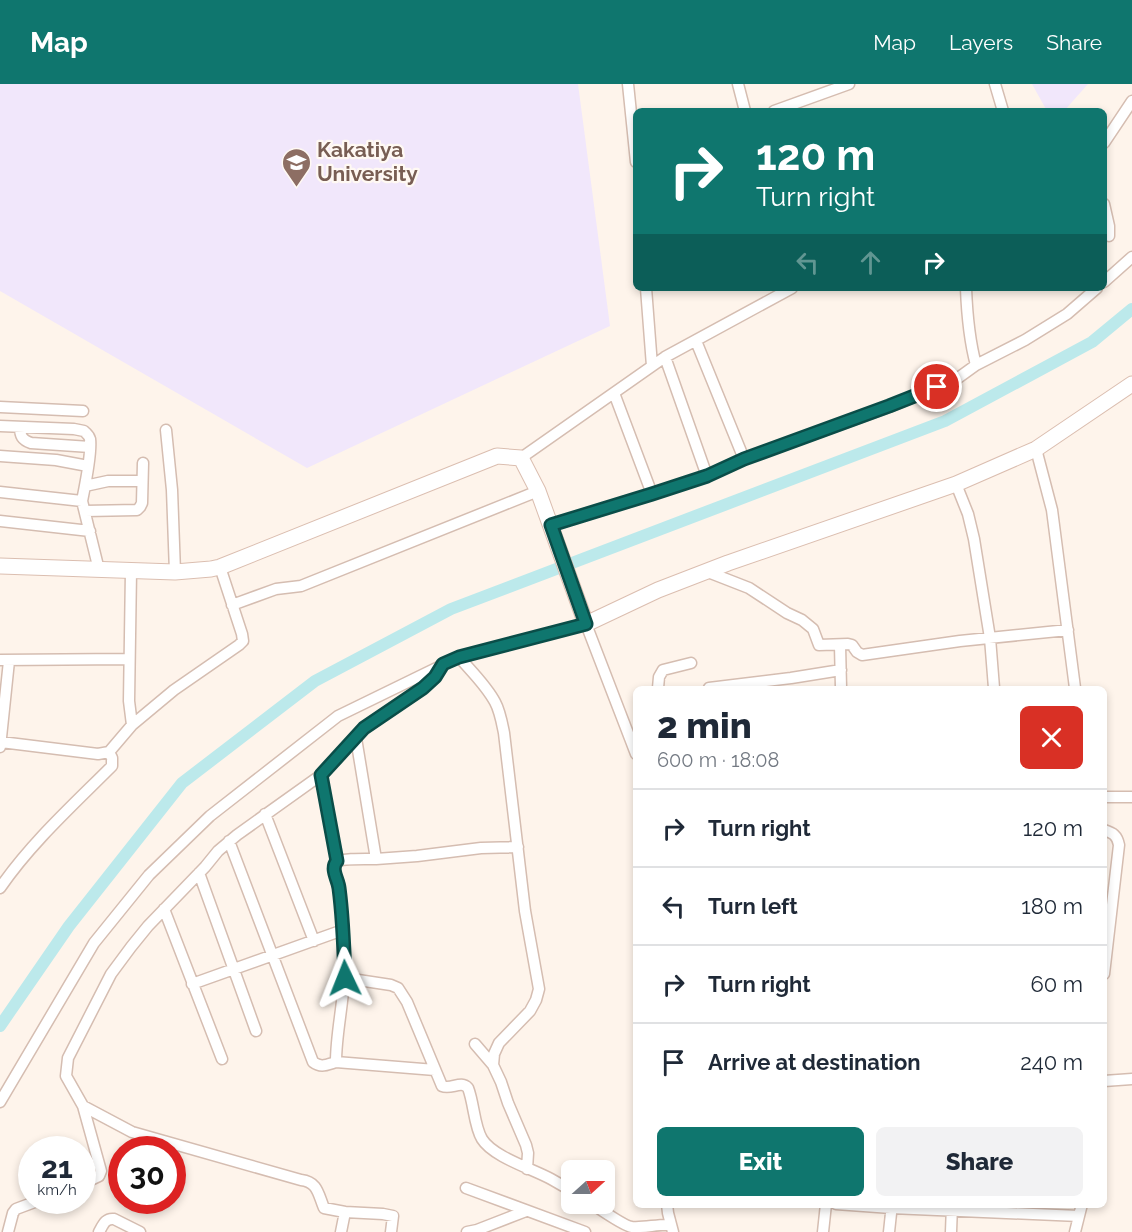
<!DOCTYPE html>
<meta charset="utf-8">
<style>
body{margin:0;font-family:Raleway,sans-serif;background:#f2f2f3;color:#1f2937;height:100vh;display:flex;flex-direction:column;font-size:22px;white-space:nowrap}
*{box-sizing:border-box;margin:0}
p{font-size:20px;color:#747a83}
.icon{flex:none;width:33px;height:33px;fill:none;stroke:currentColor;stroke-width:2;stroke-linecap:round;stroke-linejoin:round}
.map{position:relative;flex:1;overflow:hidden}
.drawer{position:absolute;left:633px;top:602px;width:474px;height:522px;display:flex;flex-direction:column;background:#fff;border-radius:9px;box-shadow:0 3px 9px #0003}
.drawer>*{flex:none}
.banner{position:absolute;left:633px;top:24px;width:474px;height:183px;border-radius:9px;box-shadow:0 3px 9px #0003;background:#0f766e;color:#fff;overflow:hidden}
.needle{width:39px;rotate:69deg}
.fabs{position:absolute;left:561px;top:1076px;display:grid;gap:12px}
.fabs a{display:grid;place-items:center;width:54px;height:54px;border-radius:9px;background:#fff;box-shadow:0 3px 9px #0003;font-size:30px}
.speed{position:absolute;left:18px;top:1052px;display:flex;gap:12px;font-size:30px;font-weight:700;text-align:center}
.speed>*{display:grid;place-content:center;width:78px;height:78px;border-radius:50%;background:#fff;box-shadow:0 3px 9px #0003;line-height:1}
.speed small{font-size:15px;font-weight:400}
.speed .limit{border:9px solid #d22;background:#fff;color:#111}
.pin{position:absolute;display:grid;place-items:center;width:51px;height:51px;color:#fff;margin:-26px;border:3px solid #fff;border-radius:50%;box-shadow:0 2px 6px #0007}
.me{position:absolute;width:66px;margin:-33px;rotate:358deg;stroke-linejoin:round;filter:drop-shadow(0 0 4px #0008)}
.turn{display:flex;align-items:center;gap:21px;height:126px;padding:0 24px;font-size:27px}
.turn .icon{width:78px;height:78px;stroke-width:2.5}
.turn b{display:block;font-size:42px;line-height:51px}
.lanes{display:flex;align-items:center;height:57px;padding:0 24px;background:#0003;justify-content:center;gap:30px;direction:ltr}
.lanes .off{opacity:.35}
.round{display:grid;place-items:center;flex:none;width:63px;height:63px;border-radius:9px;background:#f2f2f3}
.headline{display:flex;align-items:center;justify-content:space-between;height:102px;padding:0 24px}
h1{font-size:36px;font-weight:800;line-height:45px}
.button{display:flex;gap:12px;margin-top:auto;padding:12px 24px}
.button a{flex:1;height:69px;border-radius:9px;background:#0f766e;color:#fff;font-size:24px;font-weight:800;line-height:69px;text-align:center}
.button a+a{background:#f2f2f3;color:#1f2937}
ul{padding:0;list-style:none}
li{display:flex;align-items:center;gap:18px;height:78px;padding:0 24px;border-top:2px solid #e0e1e3}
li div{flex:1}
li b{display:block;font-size:22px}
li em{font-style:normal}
header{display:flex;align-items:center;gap:36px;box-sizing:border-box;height:84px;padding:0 30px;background:#0f766e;color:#fff}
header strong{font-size:28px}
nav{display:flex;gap:33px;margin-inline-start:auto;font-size:21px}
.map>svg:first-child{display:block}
.education{fill:#f1e7fb}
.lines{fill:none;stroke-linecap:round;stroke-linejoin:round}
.canal{stroke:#bce9eb;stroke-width:12}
.street-casing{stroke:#d5bdb1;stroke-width:13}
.secondary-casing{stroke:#dbbeb0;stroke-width:17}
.street{stroke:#fff;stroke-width:10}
.secondary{stroke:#fff;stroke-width:15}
.route-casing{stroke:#0a4d48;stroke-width:15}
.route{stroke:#0f766e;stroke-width:10}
.labels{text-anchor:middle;stroke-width:4.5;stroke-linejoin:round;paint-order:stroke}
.education-label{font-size:21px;font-weight:bold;fill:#785e54;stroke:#fff9f3;text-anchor:start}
</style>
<header>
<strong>Map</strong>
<nav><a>Map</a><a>Layers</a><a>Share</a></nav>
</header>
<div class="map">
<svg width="1132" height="1148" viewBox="0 0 1132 1148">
<rect width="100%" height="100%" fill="#fef4eb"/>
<path class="education" d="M0 0H578L610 242 307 384 0 207Z
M1032 0H1088L1064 27H1047Z"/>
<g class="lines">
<path class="canal" d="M0 942 69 842 182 699 315 597 451 525 945 337 1092 258 1132 225"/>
<defs>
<path id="street" d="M628 0 636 78
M738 0 745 27
M995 0 1003 27
M774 27 849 0
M1104 59 1132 17
M1104 120 1109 142V152
M1104 198 1132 173
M646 204 652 282
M966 204C967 231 969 255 976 281
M665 273 707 392
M614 309 652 410
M0 323 83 327
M0 342 74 345 84 347C87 350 89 351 90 355 92 369 85 402 82 417
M20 343C20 352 22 356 31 359L90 363
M166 346 172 406 175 488
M1036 365 1052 426 1075 604
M0 372 56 376 88 382
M521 374 665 273 792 204
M744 375 889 323 958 294 976 281 1025 256 1067 230 1097 204
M956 400 968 430 974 455 990 554 994 604
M85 402 108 397H142
M0 408 82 417 99 486
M85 427 137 426 140 423 142 419 143 379
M0 437 90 447
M551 441 652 410 707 392 744 375 696 257
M131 487 129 617 132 641
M708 488 749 504 787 529 802 536 813 545 819 561 848 560 852 561 857 568 862 571 960 557 1068 546
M232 521 276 505 301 502 538 407
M840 561 841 604
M459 573C471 587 486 601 495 618 500 627 502 639 504 649L525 827 539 905 536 916 530 927 499 959 494 970 493 981
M0 576 128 575
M658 604 659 593 663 586 691 579
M709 604 791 594 841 586
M356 654 376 775C368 775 339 774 335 779 331 784 336 792 338 797 342 813 342 831 343 848 344 863 345 879 344 894 343 922 336 950 336 978L435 986
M1 658 98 670 109 668 132 641 174 606 239 561 243 557 242 550 220 483
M0 663 9 577
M321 691 337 777
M1104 713H1132
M265 730 314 857
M1104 746C1113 749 1117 751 1119 761L1104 890
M229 757 313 978C321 984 326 981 336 978
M376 775 417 772 481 764 518 763
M199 789 256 947
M0 804C31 759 73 721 112 682V674L109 668
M164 825 222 975
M345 894 391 901 398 904 407 918 442 1002C451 1006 461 996 468 1004 474 1019 474 1042 482 1055 493 1073 533 1085 551 1095 558 1099 565 1103 572 1107
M192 900 343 846
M475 960 493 981 501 998 508 1019 526 1061 528 1069 527 1085
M1104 997 1132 995
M0 1018 94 859 149 791 210 732 338 632 459 573 586 540 636 670
M83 1022 132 1048 301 1096C318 1098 318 1110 324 1124L345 1128 383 1130 393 1132 391 1148
M82 1100 99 1092 101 1087 83 1022 66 992 68 974 111 890 131 863 148 842 205 783 218 767 237 751 321 691 364 644 423 604 435 593 443 580
M466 1104 585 1148
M591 1119C600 1125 624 1142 632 1143 645 1144 658 1140 671 1141
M667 1120 668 1129 673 1148
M836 1120 891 1124 1079 1132
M8 1148 13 1129 16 1125 40 1116
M99 1148C103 1141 105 1134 114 1135L140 1148
M341 1148 345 1128
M467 1148 477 1146 526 1127
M823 1148 826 1120
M889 1148 892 1120
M951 1148 952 1121
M1075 1148 1082 1120"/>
<path id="secondary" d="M0 482 175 488 211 485 220 483 497 372 521 374 538 407 586 540 658 506 728 479 956 400 1036 365 1132 300"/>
</defs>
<use href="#street" class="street-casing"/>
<use href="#secondary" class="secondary-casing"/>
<use href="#street" class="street"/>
<use href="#secondary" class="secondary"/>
</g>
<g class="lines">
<defs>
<path id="route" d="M345 894C344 864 343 834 339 804 338 795 330 785 337 777L321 691 364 644 423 604 435 593 443 580 459 573 586 540 551 441 652 410 707 392 744 375 889 322 937 303"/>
</defs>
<use href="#route" class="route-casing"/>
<use href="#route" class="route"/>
</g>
<defs>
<symbol id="university-pin" viewBox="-11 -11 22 30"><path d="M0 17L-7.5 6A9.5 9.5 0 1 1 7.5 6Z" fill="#8d6e63" stroke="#fff9f3"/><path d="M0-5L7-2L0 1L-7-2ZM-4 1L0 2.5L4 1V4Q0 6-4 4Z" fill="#fff"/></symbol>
</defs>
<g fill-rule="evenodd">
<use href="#university-pin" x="280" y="62" width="33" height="45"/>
</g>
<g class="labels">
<g class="education-label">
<text x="317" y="73">Kakatiya<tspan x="317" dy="24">University</tspan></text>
</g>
</g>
</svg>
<div class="fabs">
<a><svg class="needle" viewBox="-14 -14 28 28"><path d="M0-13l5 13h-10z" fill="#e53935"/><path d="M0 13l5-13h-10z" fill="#747a83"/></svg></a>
</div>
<div class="speed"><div>21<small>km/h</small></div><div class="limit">30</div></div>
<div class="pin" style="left:937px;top:303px;background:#d93025"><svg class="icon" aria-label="arrive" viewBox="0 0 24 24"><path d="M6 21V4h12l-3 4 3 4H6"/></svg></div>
<svg class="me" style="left:345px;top:894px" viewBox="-20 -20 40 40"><path d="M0-17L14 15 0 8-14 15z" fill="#0f766e" stroke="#fff" stroke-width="4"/></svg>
<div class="banner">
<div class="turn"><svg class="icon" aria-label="right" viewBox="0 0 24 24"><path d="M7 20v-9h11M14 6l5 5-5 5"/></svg><div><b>120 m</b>Turn right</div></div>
<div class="lanes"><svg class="icon off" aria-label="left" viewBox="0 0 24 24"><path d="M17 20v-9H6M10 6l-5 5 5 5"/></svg><svg class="icon off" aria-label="ahead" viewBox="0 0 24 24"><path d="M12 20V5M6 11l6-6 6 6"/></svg><svg class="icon" aria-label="right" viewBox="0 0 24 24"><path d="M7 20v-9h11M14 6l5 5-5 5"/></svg></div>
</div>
<section class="drawer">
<div class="headline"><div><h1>2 min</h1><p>600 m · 18:08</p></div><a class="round" style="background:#d93025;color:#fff"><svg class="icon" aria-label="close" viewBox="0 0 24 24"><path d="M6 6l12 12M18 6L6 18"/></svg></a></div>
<ul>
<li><svg class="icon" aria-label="right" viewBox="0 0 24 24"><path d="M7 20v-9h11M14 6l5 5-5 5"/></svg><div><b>Turn right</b></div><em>120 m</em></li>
<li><svg class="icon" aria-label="left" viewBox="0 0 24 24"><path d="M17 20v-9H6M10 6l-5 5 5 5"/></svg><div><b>Turn left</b></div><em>180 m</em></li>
<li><svg class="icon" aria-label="right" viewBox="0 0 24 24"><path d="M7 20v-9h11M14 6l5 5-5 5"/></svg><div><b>Turn right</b></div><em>60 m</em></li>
<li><svg class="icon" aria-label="arrive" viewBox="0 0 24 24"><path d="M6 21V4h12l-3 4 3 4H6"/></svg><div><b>Arrive at destination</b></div><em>240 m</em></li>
</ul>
<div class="button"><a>Exit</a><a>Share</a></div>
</section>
</div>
